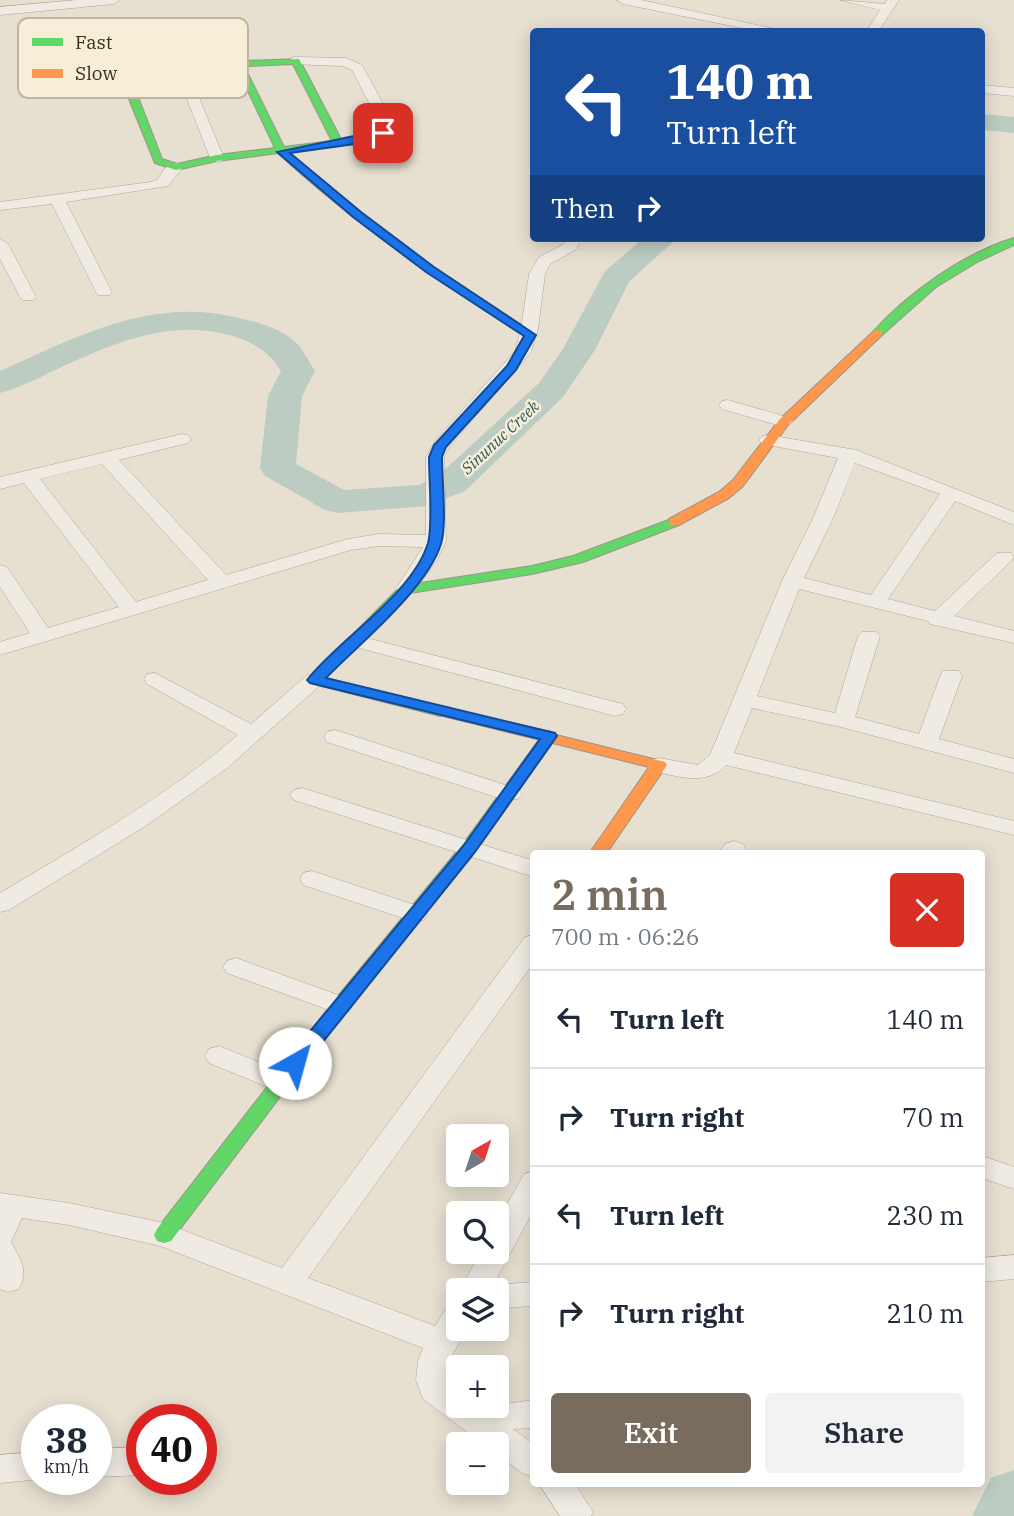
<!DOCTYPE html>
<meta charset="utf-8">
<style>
body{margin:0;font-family:"IBM Plex Serif",serif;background:#f2f2f3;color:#1f2937;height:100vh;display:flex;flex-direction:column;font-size:26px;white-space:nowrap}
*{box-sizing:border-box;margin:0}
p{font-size:23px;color:#747a83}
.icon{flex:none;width:38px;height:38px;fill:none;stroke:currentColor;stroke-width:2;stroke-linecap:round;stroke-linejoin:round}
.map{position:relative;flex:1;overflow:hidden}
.side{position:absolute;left:530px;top:850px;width:455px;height:637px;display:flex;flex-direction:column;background:#fff;border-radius:7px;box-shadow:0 4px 18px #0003}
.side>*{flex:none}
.banner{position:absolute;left:530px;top:28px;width:455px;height:214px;border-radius:7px;box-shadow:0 4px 18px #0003;background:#1a4fa0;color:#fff;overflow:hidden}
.needle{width:46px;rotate:39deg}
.buttons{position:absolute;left:446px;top:1124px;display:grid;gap:14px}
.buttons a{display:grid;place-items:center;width:63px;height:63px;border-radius:7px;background:#fff;box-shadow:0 4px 18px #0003;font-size:35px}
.speed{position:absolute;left:21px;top:1404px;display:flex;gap:14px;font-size:35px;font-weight:700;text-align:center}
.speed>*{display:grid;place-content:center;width:91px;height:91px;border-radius:50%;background:#fff;box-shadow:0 4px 18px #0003;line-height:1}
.speed small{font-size:18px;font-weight:400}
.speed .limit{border:10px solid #d22;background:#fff;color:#111}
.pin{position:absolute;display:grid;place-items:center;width:60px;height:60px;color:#fff;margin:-30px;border-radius:14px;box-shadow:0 4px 10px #0006}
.me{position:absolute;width:77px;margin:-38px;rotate:38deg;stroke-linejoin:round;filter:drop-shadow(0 0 5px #0008)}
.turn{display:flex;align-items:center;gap:24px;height:147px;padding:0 21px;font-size:32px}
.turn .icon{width:91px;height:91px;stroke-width:2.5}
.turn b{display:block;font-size:49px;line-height:60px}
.then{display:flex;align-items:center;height:66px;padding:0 21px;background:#0003;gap:14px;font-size:26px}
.round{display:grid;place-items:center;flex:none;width:74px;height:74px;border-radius:7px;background:#f2f2f3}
.overview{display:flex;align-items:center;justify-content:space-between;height:119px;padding:0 21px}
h1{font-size:42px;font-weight:600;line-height:52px;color:#786c5e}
.action{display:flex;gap:14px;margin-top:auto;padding:14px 21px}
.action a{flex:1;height:80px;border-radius:7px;background:#786c5e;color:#fff;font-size:28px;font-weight:600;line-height:80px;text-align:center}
.action a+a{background:#f2f2f3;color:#1f2937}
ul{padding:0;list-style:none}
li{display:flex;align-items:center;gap:21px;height:98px;padding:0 21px;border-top:2px solid #e0e1e3}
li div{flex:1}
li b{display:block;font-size:26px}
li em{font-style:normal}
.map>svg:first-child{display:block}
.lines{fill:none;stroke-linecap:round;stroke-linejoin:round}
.river{fill:#bcccc2;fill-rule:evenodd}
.street-casing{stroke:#ada599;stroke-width:1}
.fast-casing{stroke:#9c958a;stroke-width:2}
.slow-casing{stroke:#9c958a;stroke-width:2}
.street{fill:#efebe3;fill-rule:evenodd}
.fast{fill:#63d668;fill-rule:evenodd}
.slow{fill:#ff974d;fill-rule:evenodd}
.route{fill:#1a73e8;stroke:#114b97;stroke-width:2}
.labels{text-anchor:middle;stroke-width:5;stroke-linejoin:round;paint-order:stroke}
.far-water-label{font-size:16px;font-style:italic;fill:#2f5d5a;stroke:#f7eed8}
.key{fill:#f7eed8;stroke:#bfb4a1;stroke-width:2}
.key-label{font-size:19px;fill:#3d2e20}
</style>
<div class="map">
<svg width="1014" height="1516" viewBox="0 0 1014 1516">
<rect width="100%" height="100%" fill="#e7e0d1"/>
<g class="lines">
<path class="river" d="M982 114 1014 117V133L982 130Z
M644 238H677L629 282 595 350 563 397 465 491 426 506 338 513 325 510 265 476 260 468 268 396 281 371C268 350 250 340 225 334 166 319 107 346 55 370 37 379 19 388 0 393V371C78 336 153 296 239 318 257 322 279 328 293 340 303 348 308 361 315 371L302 396 296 464 344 490 419 485 439 475 539 383 563 349 605 271Z
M1014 1470V1516H972L991 1478Z"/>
<defs>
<path id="street" d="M77 0H120L114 4 0 15V7Z
M617 0H641L789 32H762L623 4Z
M840 0 885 4 887 0H899L878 32H866L880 10Z
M296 57 346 58 362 65 392 120 394 128 388 136 333 146V140L378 130V120L352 70 343 66 291 64V58Z
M184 72 190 76 224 158 222 161 217 162 210 158 178 76Z
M982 85 1014 88V96L982 93Z
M176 163 183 167 168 186 66 202 112 292 110 295H98L96 292 52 204 0 210V202L151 182 157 180 165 168Z
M567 238H583L575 250 550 264 545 274 538 329 531 352 449 447 444 457 446 541 437 560 413 593H399L396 589 423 547 379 546 351 550 0 655V642L30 633 0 587V565L7 567 48 628 119 607 24 483 0 489V477L182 434 188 435 191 439 188 443 119 460 226 575 348 539 379 534 426 535V457L435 441 515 351 521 329 529 274 539 257 564 244ZM102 464 208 580 136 602 40 479Z
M0 239 8 244 36 297 34 300H22L20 297 0 259Z
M728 400 790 418 793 422 784 427 722 409 719 405 722 401Z
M768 435 856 450 1014 512V525L955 501 888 599 935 611 997 553H1011L1014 557 1011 561 954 616 1014 631V643L930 624 928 621 799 589 757 696 835 713 858 636 862 632H876L880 636 855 717 919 734 940 676 943 671H959L962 676 939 739 1014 759V773L841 727 752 708 734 753 1014 821V835L726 765C707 787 675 776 651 770L648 765 651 760 659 758 698 765 710 755 782 581 814 516 838 458 762 444 759 440 762 436ZM855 463 940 494 871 595 804 578 834 516Z
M355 635 623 704 626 709 623 714 615 716 348 645 344 641 348 637Z
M155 673 251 724 307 675H323L326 680 226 769 144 827 9 910 0 912V893C82 844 166 797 238 735L147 684 144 679 147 674Z
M335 730 518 789 522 794 518 799H502L327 742 324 737 327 732Z
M302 788 534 861V877L294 800 290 795 294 790Z
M734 841 743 844 746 849 743 854H718L725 844Z
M312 871 424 908 427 914 424 920 415 922 303 885 300 879 303 873Z
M534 935V962L308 1278 435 1326 447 1307 458 1304V1328H467L449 1361 448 1383 458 1390V1405H497L534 1400V1428L513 1429 534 1444V1477L522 1473 497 1454V1444H483L423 1399 416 1380 418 1361 423 1348 160 1246 69 1225 22 1218 11 1242C20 1260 29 1269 19 1289L8 1292 0 1289V1193L69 1203 164 1223 282 1268 525 937Z
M236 958 349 999 353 1005 349 1011 340 1014 227 973 223 967 227 961Z
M219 1046 290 1075 294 1082 290 1089 280 1092 209 1063 205 1056 209 1049Z
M982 1156 1014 1167V1189L982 1178Z
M534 1171V1209L493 1285 534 1282V1306L497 1308V1290H460L481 1251H497V1222L524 1174Z
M1014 1255V1279L982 1282V1258Z
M142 1447V1475L96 1477V1449Z
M37 1452V1479H41L0 1483V1455Z
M539 1484H575L593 1512 591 1516H560Z"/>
<path id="fast" d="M299 59 343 143 338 146 288 152 361 213 434 268 534 333V337H526C439 281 354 223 278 153L217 161 176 170 155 163 121 79 126 76 131 79 162 159 177 164 217 155 275 148 238 70 245 61ZM293 64 332 141 284 147 246 70 248 66Z
M1014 238V245L979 261 936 287 882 335 872 333C906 294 964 253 1014 238Z
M674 518 679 519V525L583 562 532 574 410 593 325 678 445 708 448 711 445 714 440 716 310 683 308 680 401 586 532 566 573 556Z
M549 731 557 736 475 852 346 1009 171 1241 164 1243 157 1241 154 1235 157 1229 334 1001 463 844 544 733Z"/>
<path id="slow" d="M878 330 882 331V335L788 425 743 486 729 498 679 525H669V519L719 492 733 480 780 419 874 331Z
M440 706 665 762 667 765 606 854H589L649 767 435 714 432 711 435 708Z"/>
</defs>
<use href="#street" class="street-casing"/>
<use href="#fast" class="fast-casing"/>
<use href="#slow" class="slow-casing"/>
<use href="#street" class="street"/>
<use href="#fast" class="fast"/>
<use href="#slow" class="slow"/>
</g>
<path class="route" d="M383 130 386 131V135L355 144 290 153 361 212 434 267 536 335 516 370 446 447 442 457C442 478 447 526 441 544 427 589 359 644 326 678L555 733 557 736 475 852 302 1068H288L285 1063 288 1058 464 845 540 739 310 683 307 680C340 638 412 595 428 543 433 525 429 479 429 457L434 445 507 366 524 336 426 272 353 217 277 152Z"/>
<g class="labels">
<g class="far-water-label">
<text transform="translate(500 437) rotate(-43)" y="6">Sinunuc Creek</text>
</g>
</g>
<rect x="18" y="18" width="230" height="80" rx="10" class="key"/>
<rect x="32" y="38" width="31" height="8" fill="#63d668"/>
<rect x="32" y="69" width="31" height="9" fill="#ff974d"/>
<g class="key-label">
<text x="75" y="49">Fast</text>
<text x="75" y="80">Slow</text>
</g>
</svg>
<div class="buttons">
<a><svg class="needle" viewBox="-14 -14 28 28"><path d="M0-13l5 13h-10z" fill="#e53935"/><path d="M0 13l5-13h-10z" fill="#747a83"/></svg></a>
<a><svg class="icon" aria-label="search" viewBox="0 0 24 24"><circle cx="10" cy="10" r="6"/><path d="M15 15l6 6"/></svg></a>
<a><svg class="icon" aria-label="layers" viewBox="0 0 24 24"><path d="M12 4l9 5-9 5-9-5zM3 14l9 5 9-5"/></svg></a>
<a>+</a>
<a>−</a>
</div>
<div class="speed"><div>38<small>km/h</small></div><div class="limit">40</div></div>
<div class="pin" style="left:383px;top:133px;background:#d93025"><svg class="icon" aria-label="arrive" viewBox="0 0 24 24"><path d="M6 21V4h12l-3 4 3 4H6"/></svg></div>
<svg class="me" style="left:295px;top:1063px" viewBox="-20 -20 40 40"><circle r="19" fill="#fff"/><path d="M0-13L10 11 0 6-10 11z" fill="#1a73e8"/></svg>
<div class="banner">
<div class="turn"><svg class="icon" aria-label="left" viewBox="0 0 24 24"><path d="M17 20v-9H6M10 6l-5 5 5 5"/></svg><div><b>140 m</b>Turn left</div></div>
<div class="then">Then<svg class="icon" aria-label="right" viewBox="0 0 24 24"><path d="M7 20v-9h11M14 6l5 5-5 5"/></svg></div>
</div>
<section class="side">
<div class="overview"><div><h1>2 min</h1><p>700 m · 06:26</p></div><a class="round" style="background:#d93025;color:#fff"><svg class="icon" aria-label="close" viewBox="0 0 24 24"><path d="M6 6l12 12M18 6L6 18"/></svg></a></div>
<ul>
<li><svg class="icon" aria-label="left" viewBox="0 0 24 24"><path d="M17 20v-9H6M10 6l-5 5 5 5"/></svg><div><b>Turn left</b></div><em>140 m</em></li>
<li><svg class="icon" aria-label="right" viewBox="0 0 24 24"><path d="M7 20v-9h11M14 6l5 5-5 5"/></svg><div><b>Turn right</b></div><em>70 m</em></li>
<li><svg class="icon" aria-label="left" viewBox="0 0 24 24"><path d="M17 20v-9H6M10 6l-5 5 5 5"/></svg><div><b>Turn left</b></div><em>230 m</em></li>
<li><svg class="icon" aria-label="right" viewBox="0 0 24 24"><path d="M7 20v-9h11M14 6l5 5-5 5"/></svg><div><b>Turn right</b></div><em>210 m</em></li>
</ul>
<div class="action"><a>Exit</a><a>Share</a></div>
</section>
</div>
